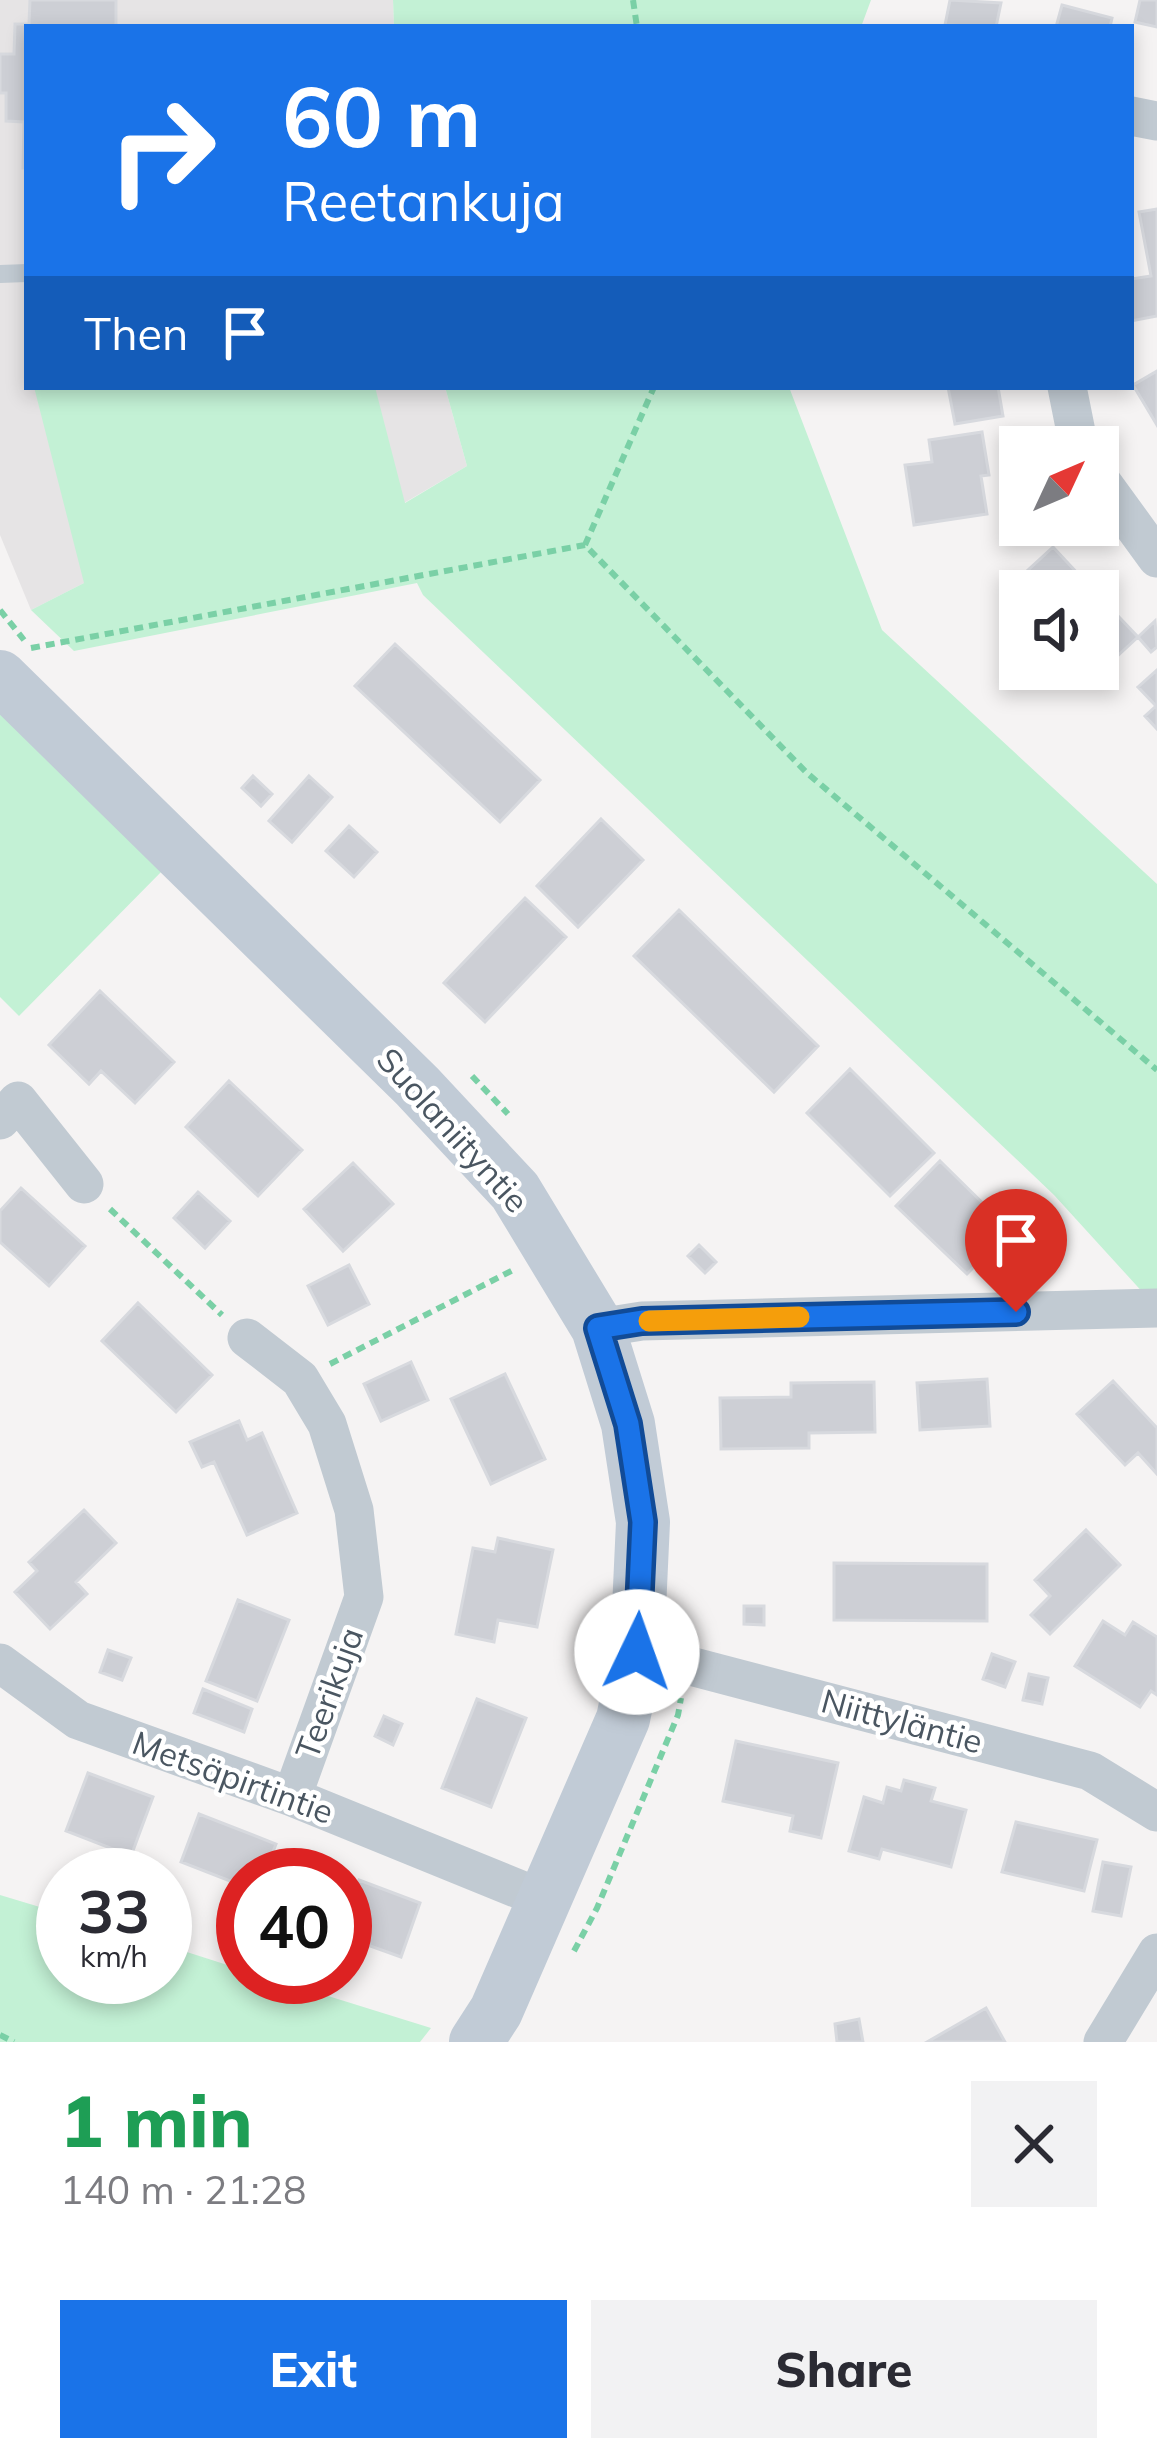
<!DOCTYPE html>
<meta charset="utf-8">
<style>
body{margin:0;font-family:Mulish,sans-serif;background:#f2f2f3;color:#2b2b33;height:100vh;display:flex;flex-direction:column;font-size:45px;white-space:nowrap}
*{box-sizing:border-box;margin:0}
p{font-size:39px;color:#7c7c81}
.icon{flex:none;width:66px;height:66px;fill:none;stroke:currentColor;stroke-width:2;stroke-linecap:round;stroke-linejoin:round}
.map{position:relative;height:2042px;overflow:hidden}
.panel{display:flex;flex-direction:column;background:#fff;flex:1}
.panel>*{flex:none}
.guide{position:absolute;left:24px;top:24px;width:1110px;height:366px;border-radius:0px;box-shadow:0 6px 18px #0003;background:#1a73e8;color:#fff;overflow:hidden}
.needle{width:78px;rotate:46deg}
.fabs{position:absolute;left:999px;top:426px;display:grid;gap:24px}
.fabs a{display:grid;place-items:center;width:120px;height:120px;border-radius:0px;background:#fff;box-shadow:0 6px 18px #0003;font-size:60px}
.speed{position:absolute;left:36px;top:1848px;display:flex;gap:24px;font-size:60px;font-weight:700;text-align:center}
.speed>*{display:grid;place-content:center;width:156px;height:156px;border-radius:50%;background:#fff;box-shadow:0 6px 18px #0003;line-height:1}
.speed small{font-size:30px;font-weight:400}
.speed .limit{border:18px solid #d22;background:#fff;color:#111}
.pin{position:absolute;display:grid;place-items:center;width:102px;height:102px;color:#fff;margin:-123px -51px;border-radius:50% 50% 50% 0;rotate:-45deg;box-shadow:0 0 12px #0007}
.pin .icon{rotate:45deg}
.me{position:absolute;width:132px;margin:-66px;rotate:3deg;stroke-linejoin:round;filter:drop-shadow(0 0 9px #0008)}
.turn{display:flex;align-items:center;gap:42px;height:252px;padding:0 60px;font-size:54px}
.turn .icon{width:156px;height:156px;stroke-width:2.5}
.turn b{display:block;font-size:84px;line-height:102px}
.then{display:flex;align-items:center;height:114px;padding:0 60px;background:#0003;gap:24px;font-size:45px}
.round{display:grid;place-items:center;flex:none;width:126px;height:126px;border-radius:0px;background:#f2f2f3}
.head{display:flex;align-items:center;justify-content:space-between;height:204px;padding:0 60px}
h1{font-size:72px;font-weight:800;line-height:90px;color:#1e9e55}
.primary-button{display:flex;gap:24px;margin-top:auto;padding:24px 60px}
.primary-button a{flex:1;height:138px;border-radius:0px;background:#1a73e8;color:#fff;font-size:48px;font-weight:800;line-height:138px;text-align:center}
.primary-button a+a{background:#f2f2f3;color:#2b2b33}
.map>svg:first-child{display:block}
.education{fill:#e6e4e5}
.green{fill:#c3f1d5}
.building{fill:#cdcfd5;stroke:#d7d9de;stroke-width:3}
.lines{fill:none;stroke-linecap:round;stroke-linejoin:round}
.path{stroke:#7ad0a6;stroke-width:6;stroke-dasharray:9 6;stroke-linecap:butt}
.lane{stroke:#c1cad2;stroke-width:18}
.street{stroke:#c1cad2;stroke-width:39}
.secondary{stroke:#c1cbd6;stroke-width:54}
.route-casing{stroke:#114b97;stroke-width:30}
.route{stroke:#1a73e8;stroke-width:21}
.slow{stroke:#f59e0b;stroke-width:21}
.labels{text-anchor:middle;stroke-width:9;stroke-linejoin:round;paint-order:stroke}
.street-label{font-size:33px;fill:#4a5661;stroke:#fff}
</style>
<div class="map">
<svg width="1157" height="2042" viewBox="0 0 1157 2042">
<rect width="100%" height="100%" fill="#f5f3f3"/>
<path class="education" d="M0 0H393L394 27H27V387H445L467 466 404 503 84 583 31 610 0 535Z"/>
<path class="green" d="M393 0H871L861 27H394Z
M34 387H375L405 503 467 466 445 387H789L882 630 1157 884V1308L1054 1195 423 595 417 583 74 651 31 610 84 583Z
M0 707 164 869 19 1016 0 997Z
M0 1895 63 1914V1977H165V1945L243 1970V1977H267L431 2028 420 2042H0Z"/>
<path class="building" d="M30 0H116V27H27V168H23L24 122 6 121V93H0V54H14L15 24H29Z
M950 0 1001 3 996 27 945 25Z
M1140 0H1157V27L1135 22Z
M1062 5 1112 18 1110 27H1056Z
M1157 209V316L1131 321V279L1151 276 1139 212Z
M1157 371V425L1133 385Z
M948 387H998L1003 416 955 424Z
M982 432 989 475 981 476 987 514 914 525 905 465 932 462 929 440Z
M1053 547 1094 591H1021L1014 583Z
M1098 595 1138 637 1099 673 1095 669H1098Z
M1155 621 1157 647 1151 652 1138 637Z
M395 644 540 780 500 822 355 686Z
M1157 670V729L1145 716 1156 706 1138 687Z
M253 776 272 794 261 806 242 788Z
M309 776 332 797 292 842 269 821Z
M601 819 643 860 578 927 537 886Z
M349 826 377 852 354 877 326 851Z
M525 898 566 937 485 1022 444 983Z
M679 910 818 1046 774 1092 634 956Z
M100 991 174 1062 135 1103 101 1071 89 1084 49 1045Z
M850 1069 934 1153 890 1196 807 1113Z
M229 1081 302 1150 258 1196 186 1127Z
M940 1161 1010 1230 967 1274 896 1206Z
M353 1163 393 1204 343 1251 304 1209Z
M21 1188 85 1246 49 1286 0 1242V1211Z
M198 1192 230 1221 205 1248 174 1218Z
M699 1245 716 1262 705 1273 688 1256Z
M349 1265 369 1304 328 1325 308 1286Z
M138 1303 212 1375 176 1412 102 1341Z
M411 1362 428 1400 381 1421 364 1384Z
M505 1374 545 1459 491 1484 451 1399Z
M987 1379 990 1426 920 1430 917 1383Z
M1113 1381 1157 1428V1474L1138 1453 1125 1465 1077 1414Z
M874 1382 875 1432 809 1433V1448L721 1449 720 1398 791 1397V1383Z
M239 1421 247 1440 262 1433 297 1513 247 1535 214 1462 202 1467 190 1442Z
M84 1510 116 1543 76 1582 87 1594 50 1629 15 1592 37 1571 29 1562Z
M1086 1530 1120 1565 1050 1634 1031 1615 1050 1596 1035 1580Z
M498 1538 553 1550 537 1627 498 1620 494 1642 456 1634 473 1548 495 1552Z
M834 1563 987 1564V1621L834 1620Z
M238 1600 289 1620 257 1701 206 1681Z
M744 1606H764V1625L744 1624Z
M1103 1621 1125 1635 1133 1622 1157 1637V1695L1151 1691 1140 1707 1075 1666Z
M108 1650 131 1658 122 1680 100 1672Z
M992 1654 1015 1662 1005 1687 983 1679Z
M1029 1674 1048 1678 1042 1704 1023 1700Z
M203 1689 252 1709 244 1732 194 1713Z
M477 1699 526 1718 491 1807 442 1788Z
M384 1716 402 1724 393 1745 375 1736Z
M736 1741 838 1763 821 1838 790 1831 793 1816 723 1801Z
M88 1773 153 1797 131 1856 66 1831Z
M904 1780 935 1788 931 1801 966 1810 951 1867 882 1849 879 1859 849 1851 864 1797 883 1803 887 1787 901 1791Z
M199 1814 276 1844 264 1875H243V1886L181 1862Z
M1016 1822 1097 1840 1084 1891 1002 1872Z
M1103 1862 1131 1867 1121 1916 1093 1911Z
M359 1880 420 1903 401 1957 345 1937V1917Z
M986 2008 1005 2042H927Z
M859 2019 863 2042H837L835 2024Z"/>
<g class="lines">
<path class="path" d="M633 0 637 27
M585 545 654 387
M0 610 24 640
M31 648 585 545 807 773 1157 1070
M472 1076 508 1114
M110 1209 222 1315
M330 1364 515 1269
M574 1951 597 1908 678 1715 681 1698
M0 2035 14 2042"/>
<path class="lane" d="M0 274 27 273"/>
<path class="street" d="M1131 116 1157 121
M1067 387 1079 447
M1098 477 1157 558
M0 1120 18 1101 84 1184
M598 1328 642 1321 1157 1308
M247 1338 300 1379 327 1424 354 1510 364 1597 292 1797
M637 1652 1090 1771 1157 1812
M0 1663 78 1720 292 1797 543 1899
M1103 2042 1157 1953"/>
<path class="secondary" d="M0 677 417 1086 515 1191 598 1328 628 1424 643 1522 637 1652 623 1719 496 2011 476 2042"/>
</g>
<g class="lines">
<defs>
<path id="route" d="M637 1652 643 1522 628 1424 598 1328 642 1321 1016 1312"/>
</defs>
<use href="#route" class="route-casing"/>
<use href="#route" class="route"/>
<path class="slow" d="M649 1321 799 1317"/>
</g>
<g class="labels">
<g class="street-label">
<text transform="translate(453 1130) rotate(48)" y="12">Suolaniityntie</text>
<text transform="translate(329 1693) rotate(-70)" y="12">Teerikuja</text>
<text transform="translate(902 1721) rotate(15)" y="12">Niittyläntie</text>
<text transform="translate(233 1777) rotate(20)" y="12">Metsäpirtintie</text>
</g>
</g>
</svg>
<div class="fabs">
<a><svg class="needle" viewBox="-14 -14 28 28"><path d="M0-13l5 13h-10z" fill="#e53935"/><path d="M0 13l5-13h-10z" fill="#7c7c81"/></svg></a>
<a><svg class="icon" aria-label="sound" viewBox="0 0 24 24"><path d="M4 9h4l5-4v14l-5-4H4zM17 9q2 3 0 6"/></svg></a>
</div>
<div class="speed"><div>33<small>km/h</small></div><div class="limit">40</div></div>
<div class="pin" style="left:1016px;top:1312px;background:#d93025"><svg class="icon" aria-label="arrive" viewBox="0 0 24 24"><path d="M6 21V4h12l-3 4 3 4H6"/></svg></div>
<svg class="me" style="left:637px;top:1652px" viewBox="-20 -20 40 40"><circle r="19" fill="#fff"/><path d="M0-13L10 11 0 6-10 11z" fill="#1a73e8"/></svg>
<div class="guide">
<div class="turn"><svg class="icon" aria-label="right" viewBox="0 0 24 24"><path d="M7 20v-9h11M14 6l5 5-5 5"/></svg><div><b>60 m</b>Reetankuja</div></div>
<div class="then">Then<svg class="icon" aria-label="arrive" viewBox="0 0 24 24"><path d="M6 21V4h12l-3 4 3 4H6"/></svg></div>
</div>
</div>
<section class="panel">
<div class="head"><div><h1>1 min</h1><p>140 m · 21:28</p></div><a class="round"><svg class="icon" aria-label="close" viewBox="0 0 24 24"><path d="M6 6l12 12M18 6L6 18"/></svg></a></div>
<div class="primary-button"><a>Exit</a><a>Share</a></div>
</section>
